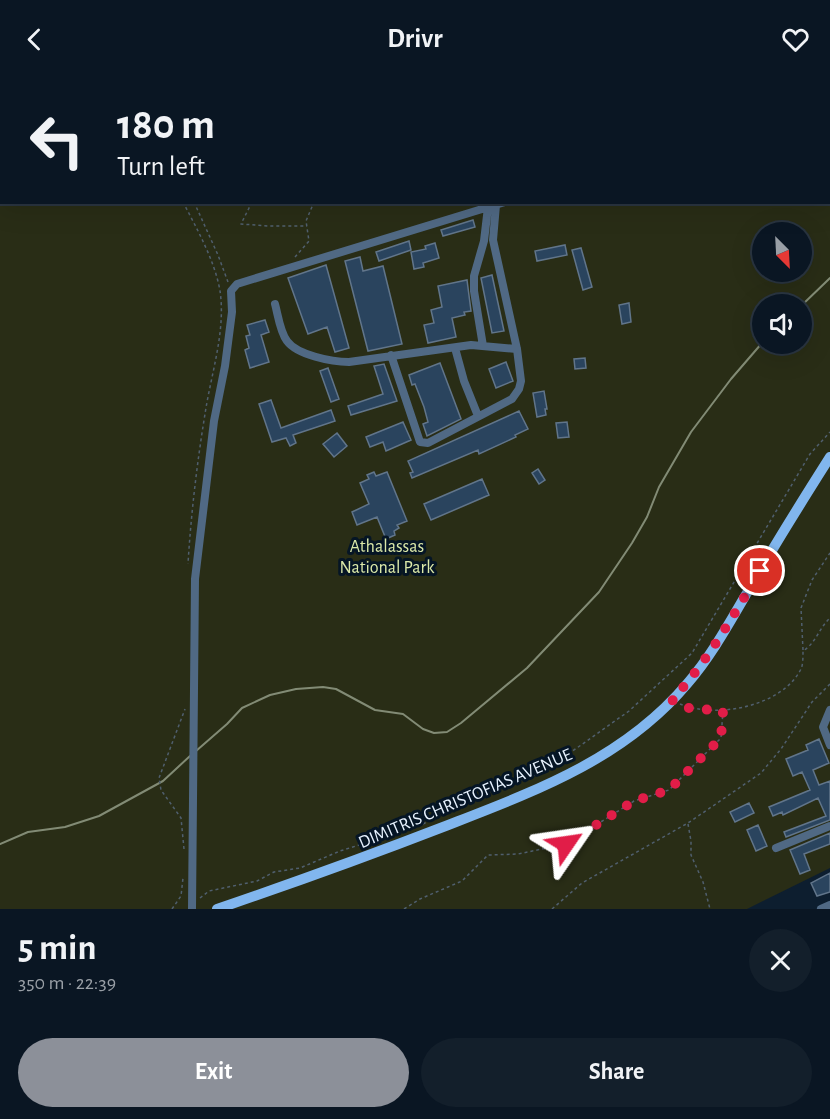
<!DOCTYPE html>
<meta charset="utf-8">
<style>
body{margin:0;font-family:"Alegreya Sans",sans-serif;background:#131f2b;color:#f1f3f6;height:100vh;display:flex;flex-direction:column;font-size:22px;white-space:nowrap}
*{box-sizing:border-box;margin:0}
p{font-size:20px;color:#999fa6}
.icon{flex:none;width:33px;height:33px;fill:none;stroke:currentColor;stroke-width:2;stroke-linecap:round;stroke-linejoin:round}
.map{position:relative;height:831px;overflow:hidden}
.sheet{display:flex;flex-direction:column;background:#0a1623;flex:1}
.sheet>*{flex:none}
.top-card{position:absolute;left:0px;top:0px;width:831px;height:126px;box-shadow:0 6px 24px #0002,0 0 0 2px #2a3541;background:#0a1623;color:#f1f3f6;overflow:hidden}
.needle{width:39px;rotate:156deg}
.controls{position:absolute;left:752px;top:144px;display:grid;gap:12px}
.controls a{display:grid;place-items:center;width:60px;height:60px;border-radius:50%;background:#0a1623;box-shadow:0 6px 24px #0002,0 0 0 2px #2a3541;font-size:30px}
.pin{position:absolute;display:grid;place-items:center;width:51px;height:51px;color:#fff;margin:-26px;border:3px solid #fff;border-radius:50%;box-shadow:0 2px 6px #0007}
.me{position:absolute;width:66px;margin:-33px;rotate:58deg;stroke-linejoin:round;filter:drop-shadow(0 0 4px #0008)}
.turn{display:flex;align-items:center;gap:21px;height:126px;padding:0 18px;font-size:27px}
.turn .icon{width:78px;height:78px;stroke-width:2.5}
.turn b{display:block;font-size:42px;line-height:51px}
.round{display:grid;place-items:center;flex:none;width:63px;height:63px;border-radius:32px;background:#131f2b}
.headline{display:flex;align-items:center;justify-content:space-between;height:102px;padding:0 18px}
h1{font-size:36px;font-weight:700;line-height:45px}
.cta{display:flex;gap:12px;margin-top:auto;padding:12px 18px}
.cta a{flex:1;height:69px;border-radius:36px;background:#8c9099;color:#fff;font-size:24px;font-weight:700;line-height:69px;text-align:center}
.cta a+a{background:#131f2b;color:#f1f3f6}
header{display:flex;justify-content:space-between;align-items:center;height:78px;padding:0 18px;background:#0a1623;font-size:27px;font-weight:700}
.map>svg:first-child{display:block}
.green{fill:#292d16;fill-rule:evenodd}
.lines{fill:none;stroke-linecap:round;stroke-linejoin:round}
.stream{stroke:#828b75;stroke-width:2}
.building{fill:#2a445e;stroke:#61758a;stroke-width:1.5}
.path{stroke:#505f6e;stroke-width:1.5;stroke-dasharray:3 3;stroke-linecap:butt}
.minor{stroke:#506984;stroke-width:8}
.major{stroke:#81b6ee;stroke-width:10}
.route{stroke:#e11d48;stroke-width:10;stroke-dasharray:0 18}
.labels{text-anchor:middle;stroke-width:6;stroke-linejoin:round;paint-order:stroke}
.park-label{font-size:18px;fill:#dce9a9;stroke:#051525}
.street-label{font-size:18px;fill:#e8f3ff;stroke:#051525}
</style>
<header><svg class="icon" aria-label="back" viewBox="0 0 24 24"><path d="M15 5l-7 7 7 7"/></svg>Drivr<svg class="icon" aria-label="heart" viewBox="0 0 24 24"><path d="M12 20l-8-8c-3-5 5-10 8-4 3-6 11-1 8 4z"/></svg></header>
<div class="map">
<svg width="830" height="831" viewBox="0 0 830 831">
<rect width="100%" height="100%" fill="#0d1e2f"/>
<path class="green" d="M0 0H830V790L747 831H0ZM2 2H830V124H2ZM762 154H801V194H762ZM762 226H801V266H762Z"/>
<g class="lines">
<path class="stream" d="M801 228 830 200
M196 673 227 646 242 630 270 617 296 611 323 609 336 611 375 632 403 636 423 651 434 655 447 654 461 645 527 590 599 514 632 465 647 439 659 409 691 354 731 301 762 265
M0 766 28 754 65 749 99 738 163 703 190 678"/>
</g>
<path class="building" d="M473 142 475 149 443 158 441 152Z
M409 163 411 172 379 183 376 174Z
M435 165 439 180 423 185 424 189 414 191 411 174 426 171 425 168Z
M565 167 567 177 537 183 535 173Z
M581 170 592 209 583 212 572 172Z
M360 179 363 193 383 188 402 266 368 273 345 183Z
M326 187 349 270 335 274 327 249 308 256 288 200Z
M492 197 504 253 492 255 481 200Z
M467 202 471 233 464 234 465 237 452 240 456 259 428 265 424 247 434 245 431 232 442 229 438 208Z
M629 225 631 244 622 246 619 227Z
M265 242 269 254 261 257 269 284 250 290 245 272 249 270 246 258 250 257 247 247Z
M585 280 586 290 575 291 574 281Z
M506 284 513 303 496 310 489 291Z
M440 285 461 341 427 358 423 346 428 344 424 329 415 306 412 307 409 297Z
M384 286 397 323 351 337 348 328 383 316 374 288Z
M328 290 339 321 331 324 320 293Z
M544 313 547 331H545L546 337 537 339 533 315Z
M271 322 281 350 331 332 335 343 293 357 296 365 290 368 286 360 272 364 259 326Z
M519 333 528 351 515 357 516 359 479 376 478 372 412 400 410 395 413 394 408 383Z
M403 344 411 362 386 373 383 364 370 369 366 359Z
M567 344 569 359 558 360 556 345Z
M337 355 347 368 334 379 323 366Z
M538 391 545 402 539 406 532 395Z
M374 394 376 398 387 394 407 443 397 447 399 450 394 453 395 457 386 461 377 439 357 447 352 434 369 426 360 405 369 401 367 397Z
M482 401 489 417 431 442 424 426Z
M819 661 829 685 813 692 819 707 830 703V742L786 759 784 754 826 738 818 720 783 737 782 734 773 738 769 729 810 712 802 694 793 698 786 681 808 672 806 667Z
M749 725 754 735 735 744 730 734Z
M758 747 767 768 756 773 747 752Z
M830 755V766L804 776 810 792 800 796 790 772Z
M830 795V814L817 818 811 805Z"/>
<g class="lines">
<path class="path" d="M122 0 123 2
M133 0 134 2
M669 0V2
M515 2V0
M183 124C197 151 215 183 220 213 226 253 211 296 205 336 197 385 191 436 188 486
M194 124 218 177 228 204
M252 124 241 146 269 148H307
M295 179 309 163 306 143 314 124
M803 572 801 530 812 502 830 475
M680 626C715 641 782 629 801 591 803 587 803 579 803 573 816 565 819 550 830 540
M423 746 457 726 543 694 629 633 692 575 810 376 830 354
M688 746 691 763V777L703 804 710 831
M184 771 181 740 161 712 159 700 185 631
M200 820 209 813 257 803 274 794 300 790 340 773 407 752
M172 831 181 818 183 800
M404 831 420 821 462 803 488 777 518 776 566 766 634 723 669 712 721 660 723 633
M552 831 582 805 688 745 761 695 781 671 812 624 830 606"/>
<path class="minor" d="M415 0V2
M275 226C278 237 280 254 287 263 297 277 332 284 349 284L471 267 517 271
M483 268 474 213V198L484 163 488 129
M455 270 464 303 478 338
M391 277 420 364 428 365 512 321 519 311 521 303 517 271 493 162 496 127
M830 632 823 649 830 667
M776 770 830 748
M192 831 195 501 214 343 225 288 232 234 231 213 237 206 505 124
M821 831 830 827"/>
<path class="major" d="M217 831C293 805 368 778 443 749 533 714 623 682 687 606 714 575 733 538 754 503 778 461 804 420 830 379"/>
</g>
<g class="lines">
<path class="route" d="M566 766 634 723 669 712 721 660 723 633 688 630 672 622C708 583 733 538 760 493"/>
</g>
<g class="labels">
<g class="park-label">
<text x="387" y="474">Athalassas<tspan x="387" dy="21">National Park</tspan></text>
</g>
<g class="street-label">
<text transform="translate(465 720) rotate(-23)" y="6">DIMITRIS CHRISTOFIAS AVENUE</text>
</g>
</g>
</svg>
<div class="controls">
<a><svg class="needle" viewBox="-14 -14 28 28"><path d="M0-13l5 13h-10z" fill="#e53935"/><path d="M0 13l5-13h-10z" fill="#999fa6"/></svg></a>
<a><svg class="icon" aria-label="sound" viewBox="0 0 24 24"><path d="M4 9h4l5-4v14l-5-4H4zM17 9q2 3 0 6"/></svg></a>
</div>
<div class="pin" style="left:760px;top:493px;background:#d93025"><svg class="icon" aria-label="arrive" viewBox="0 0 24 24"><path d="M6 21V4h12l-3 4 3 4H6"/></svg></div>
<svg class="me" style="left:566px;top:766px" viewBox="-20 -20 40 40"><path d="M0-17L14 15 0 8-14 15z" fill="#e11d48" stroke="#fff" stroke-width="4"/></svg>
<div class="top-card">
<div class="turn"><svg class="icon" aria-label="left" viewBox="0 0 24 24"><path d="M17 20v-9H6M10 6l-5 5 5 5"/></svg><div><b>180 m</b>Turn left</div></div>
</div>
</div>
<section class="sheet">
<div class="headline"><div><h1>5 min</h1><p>350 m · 22:39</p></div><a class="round"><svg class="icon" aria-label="close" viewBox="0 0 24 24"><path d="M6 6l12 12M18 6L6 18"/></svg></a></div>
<div class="cta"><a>Exit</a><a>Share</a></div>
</section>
